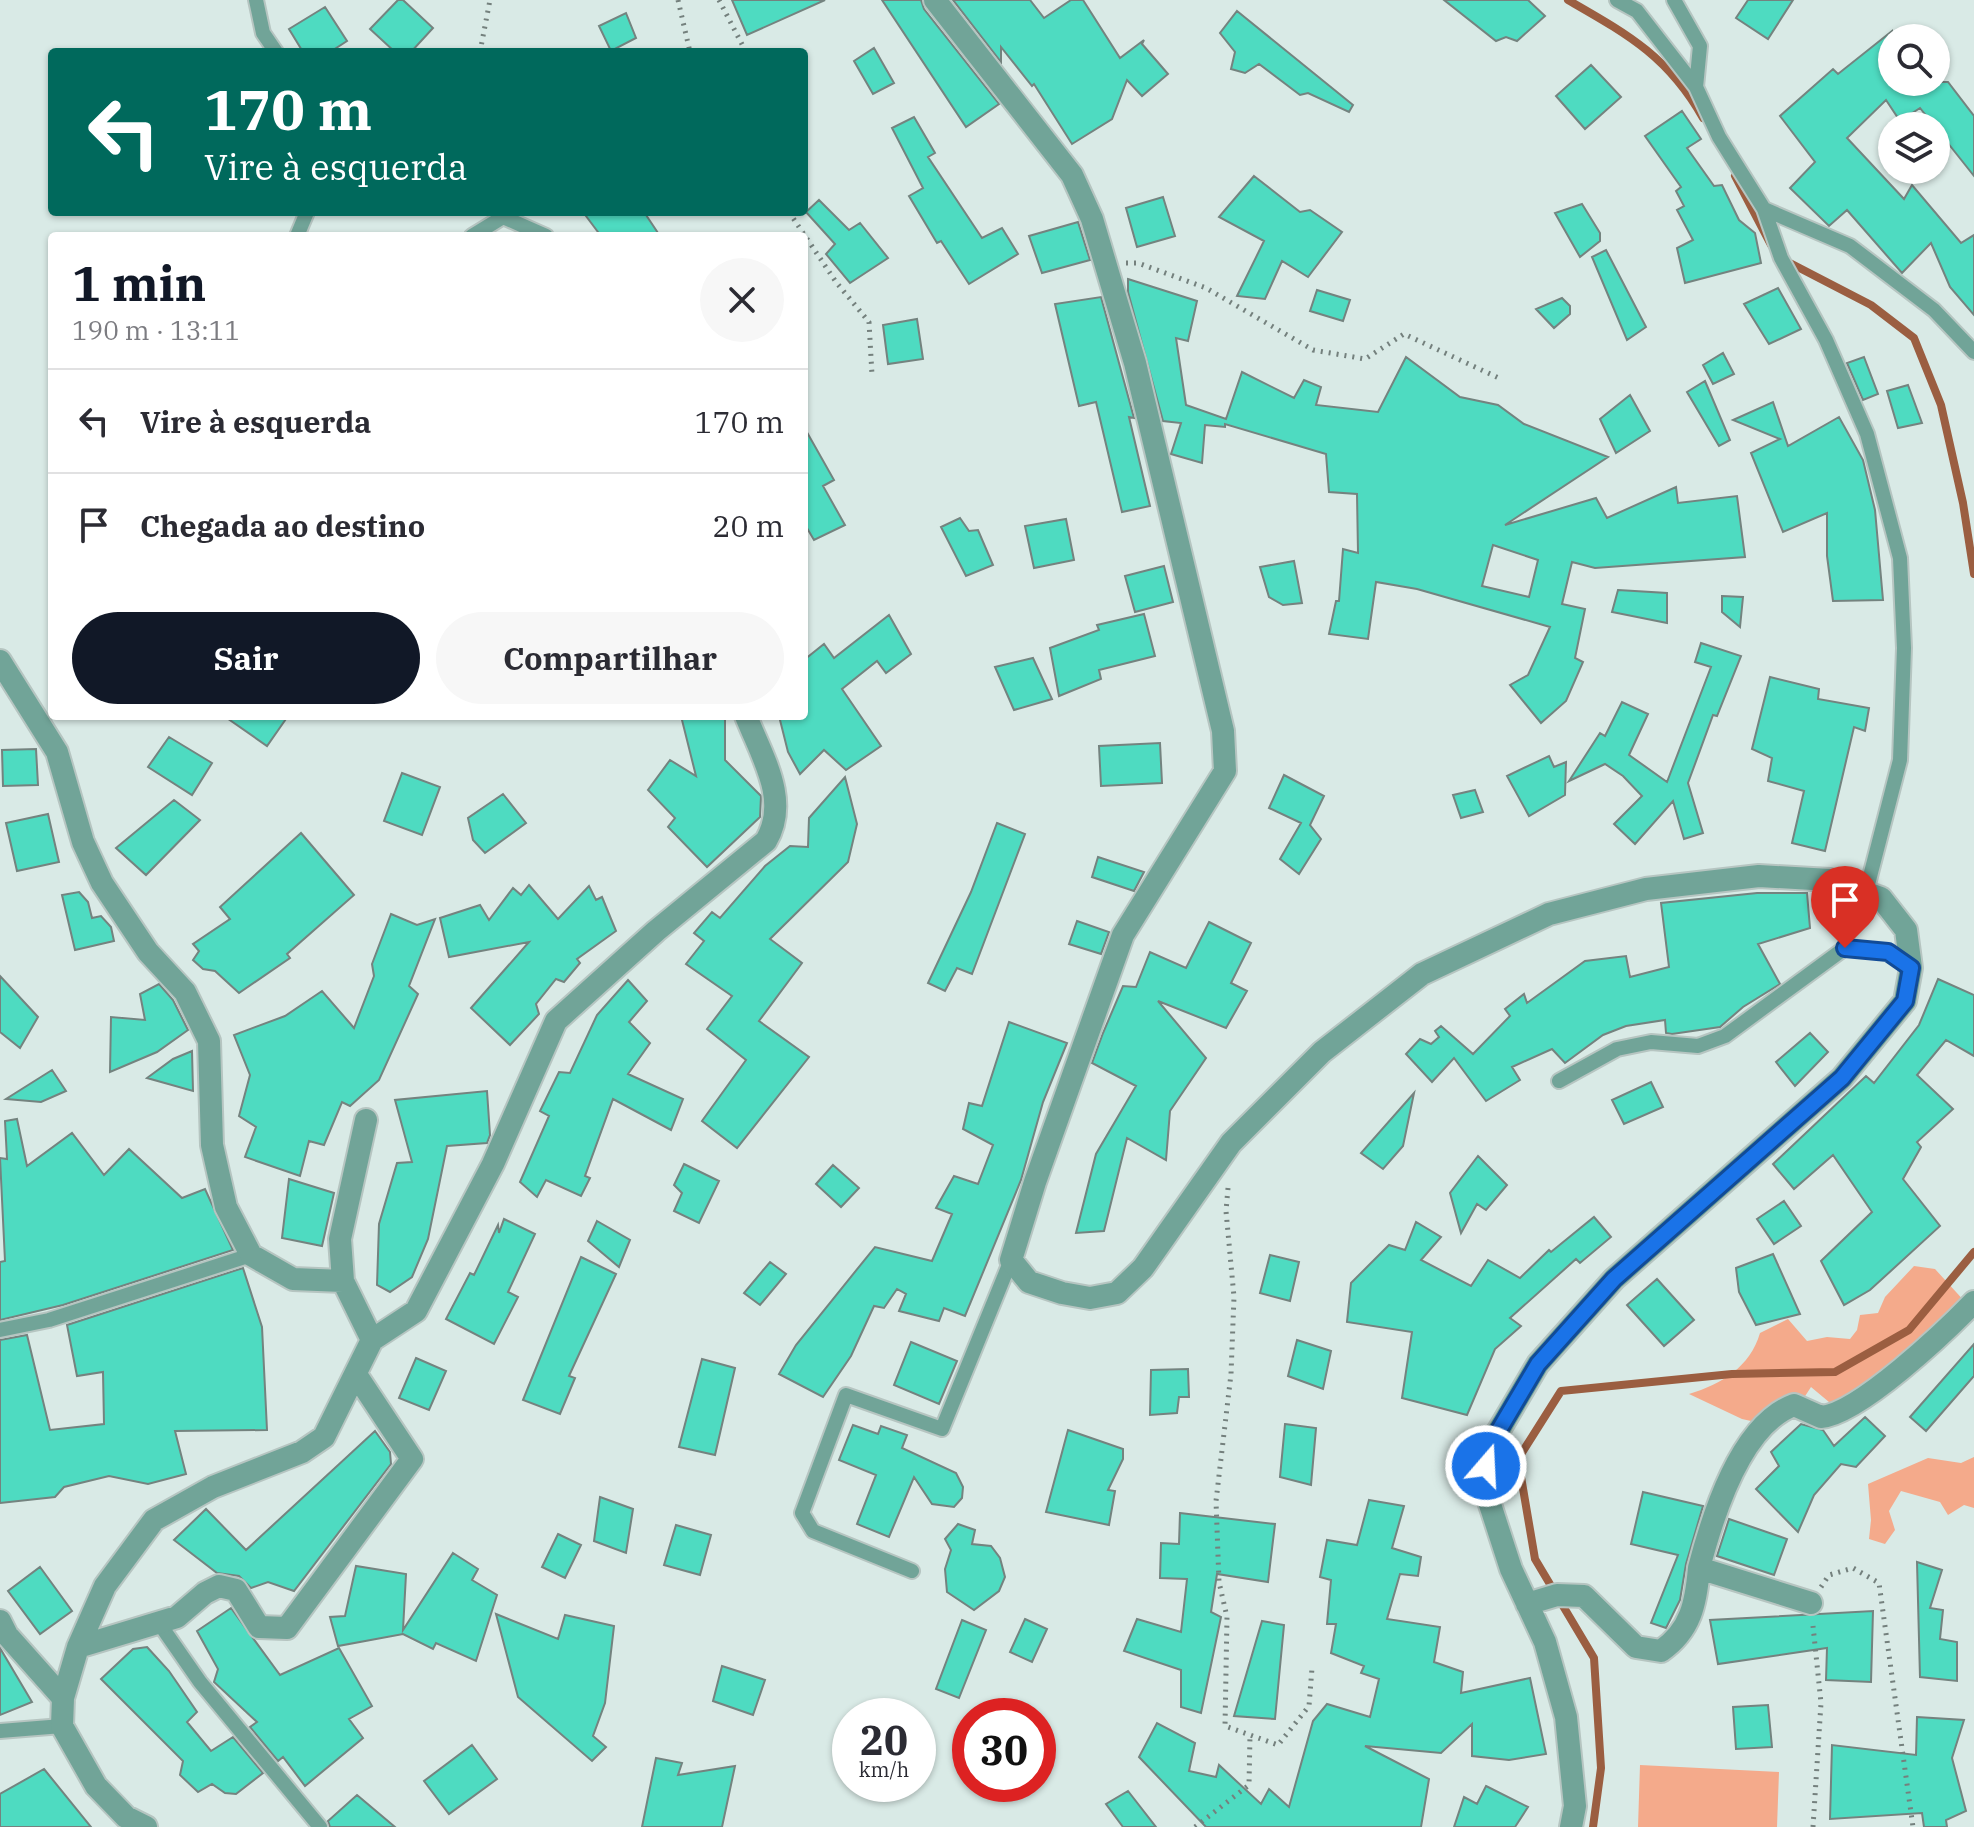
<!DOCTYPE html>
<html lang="pt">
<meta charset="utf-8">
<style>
body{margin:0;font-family:"IBM Plex Serif",serif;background:#f7f7f7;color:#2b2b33;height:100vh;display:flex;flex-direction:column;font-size:30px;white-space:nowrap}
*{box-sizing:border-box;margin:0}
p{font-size:26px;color:#7c7c81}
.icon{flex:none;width:44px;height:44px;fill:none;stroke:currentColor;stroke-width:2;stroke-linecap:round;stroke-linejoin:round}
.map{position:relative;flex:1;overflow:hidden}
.details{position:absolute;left:48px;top:232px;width:760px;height:488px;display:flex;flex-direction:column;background:#fff;border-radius:8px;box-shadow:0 2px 6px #0004}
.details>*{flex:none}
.banner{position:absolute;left:48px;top:48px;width:760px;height:168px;border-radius:8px;box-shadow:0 2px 6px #0004;background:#00695c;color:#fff;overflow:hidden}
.controls{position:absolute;left:1878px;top:24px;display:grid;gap:16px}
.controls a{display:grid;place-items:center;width:72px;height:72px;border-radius:50%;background:#fff;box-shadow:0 2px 6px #0004;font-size:40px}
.speed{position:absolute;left:832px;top:1698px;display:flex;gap:16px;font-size:40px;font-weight:700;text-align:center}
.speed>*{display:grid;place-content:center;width:104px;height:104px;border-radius:50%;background:#fff;box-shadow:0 2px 6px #0004;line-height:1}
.speed small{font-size:20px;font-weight:400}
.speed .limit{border:12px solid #d22;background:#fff;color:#111}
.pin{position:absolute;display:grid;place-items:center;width:68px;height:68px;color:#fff;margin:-82px -34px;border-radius:50% 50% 50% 0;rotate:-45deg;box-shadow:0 0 8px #0007}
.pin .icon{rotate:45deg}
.me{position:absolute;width:88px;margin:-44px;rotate:19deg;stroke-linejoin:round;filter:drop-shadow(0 0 6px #0008)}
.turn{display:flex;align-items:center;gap:28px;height:168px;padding:0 24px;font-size:36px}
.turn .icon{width:104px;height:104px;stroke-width:2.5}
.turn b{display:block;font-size:56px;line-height:68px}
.round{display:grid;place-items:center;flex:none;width:84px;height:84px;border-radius:42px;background:#f7f7f7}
.summary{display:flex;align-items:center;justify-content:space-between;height:136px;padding:0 24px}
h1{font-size:48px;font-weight:800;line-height:60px;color:#111827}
.primary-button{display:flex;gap:16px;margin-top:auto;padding:16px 24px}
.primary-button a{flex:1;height:92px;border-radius:48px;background:#111827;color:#fff;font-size:32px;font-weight:800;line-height:92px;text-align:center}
.primary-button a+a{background:#f7f7f7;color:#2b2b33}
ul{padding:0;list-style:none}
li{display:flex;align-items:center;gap:24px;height:104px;padding:0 24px;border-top:2px solid #e1e1e2}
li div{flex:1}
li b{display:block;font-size:30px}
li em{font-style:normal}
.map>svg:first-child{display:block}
.green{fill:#f4aa8b}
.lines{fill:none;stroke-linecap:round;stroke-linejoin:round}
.stream{stroke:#9b5e41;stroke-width:8}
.building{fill:#4edbc1;stroke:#74837f;stroke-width:2;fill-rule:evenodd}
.service-casing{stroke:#b6c5c1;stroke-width:18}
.minor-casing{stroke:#b6c5c1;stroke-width:26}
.path{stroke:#74807d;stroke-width:5;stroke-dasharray:2 6;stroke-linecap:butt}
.service{stroke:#71a498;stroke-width:14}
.minor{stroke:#71a498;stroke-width:22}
.route-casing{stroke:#114b97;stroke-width:20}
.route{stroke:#1a73e8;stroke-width:14}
</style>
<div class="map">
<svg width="1974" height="1827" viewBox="0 0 1974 1827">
<rect width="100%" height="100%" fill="#d9eae6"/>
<path class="green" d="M1914 1266 1935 1269 1967 1304 1954 1338 1923 1335 1913 1349 1855 1404 1829 1402 1811 1387 1798 1407 1769 1425 1742 1419 1689 1394C1722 1384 1750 1367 1760 1333L1788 1319 1807 1341 1827 1337 1850 1339 1857 1330 1860 1315 1878 1313 1885 1297Z
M1974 1457V1508L1964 1505 1948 1515 1940 1502 1901 1491 1889 1511 1895 1530 1885 1544 1869 1539 1871 1520 1868 1484 1928 1458 1961 1463Z
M1640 1765 1779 1772 1777 1827H1638Z"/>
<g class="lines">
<path class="stream" d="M1568 0C1627 34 1668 56 1703 118
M1735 176 1771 245
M1786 261 1871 305 1914 338 1941 405 1963 503 1974 574
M1593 1827 1601 1768 1594 1658 1535 1559 1518 1459 1561 1391 1732 1374 1835 1372 1909 1330 1974 1252"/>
</g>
<path class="building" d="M398 0H403L433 28 411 52H395L370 29Z
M732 0H825L747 35Z
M882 0H921L924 9 999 104 966 127Z
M953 0H1030L1044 18 1071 0H1083L1120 58 1144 40 1142 44 1168 74 1142 96 1127 80 1112 119 1072 144 1034 84 1032 86 1001 47V62Z
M1444 0H1528L1545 16 1517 41 1506 37 1496 41Z
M1748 0H1793L1768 39 1736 18Z
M325 7 347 41 330 52H303L289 29Z
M1237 11 1353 105 1349 112 1308 93 1300 95 1259 64 1245 73 1231 69 1235 52 1220 33Z
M626 13 636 38 611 51 599 26Z
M1892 31V82H1948L1974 116V176L1920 108 1900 121 1886 100 1847 138 1904 199 1912 185 1961 243 1974 235V315L1950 287 1931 243 1902 273 1847 210 1829 226 1790 188 1815 162 1780 116 1833 69 1838 74Z
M874 48 894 83 873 94 854 61Z
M1591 65 1621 97 1585 129 1556 96Z
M1682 111 1701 139 1687 148 1714 186 1722 185 1739 220 1755 233 1761 263 1685 283 1677 248 1693 240 1677 210 1684 206 1676 191 1681 187 1645 136Z
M914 117 935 153 928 157 982 238 1002 228 1018 254 969 284 941 241 937 243 909 196 923 188 892 128Z
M1254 176 1300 212 1310 210 1342 232 1308 277 1282 261 1265 299 1237 296 1264 241 1219 217Z
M1163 197 1175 236 1137 247 1126 208Z
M819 200 849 230 860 223 888 258 850 283 826 254 835 244 806 212Z
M1582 204 1600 233V241L1580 257 1555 213Z
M583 212H644L660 236H601Z
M1078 222 1090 260 1042 273 1029 236Z
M1606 250 1646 327 1627 340 1592 257Z
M1128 279 1197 301 1188 341 1176 338 1186 405 1226 419 1242 372 1294 398 1304 380 1321 387 1316 405 1378 412 1406 357 1460 397 1498 405 1524 424 1608 457 1505 525 1596 498 1607 518 1676 487 1678 503 1737 496 1745 557 1595 568 1572 562 1562 604 1585 609 1575 658 1583 662 1566 701 1541 723 1510 685 1528 675 1550 627 1417 589 1376 582 1368 639 1329 634 1336 601H1339L1343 549 1358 553 1357 494 1329 492 1326 454 1225 424V427L1205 425 1202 463 1171 454 1181 423 1163 421 1128 292ZM1493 545 1538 560 1529 597 1482 586Z
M1778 288 1801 329 1769 344 1744 304Z
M1317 290 1350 300 1343 321 1310 311Z
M1101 297 1134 418 1129 417 1150 506 1122 512 1096 402 1079 406 1055 304Z
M1562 298 1570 306V314L1554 328 1536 309Z
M917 319 923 359 888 364 883 325Z
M1723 353 1734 374 1713 384 1703 365Z
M1864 357 1878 394 1863 400 1847 363Z
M1705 381 1730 440 1719 446 1687 392Z
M1908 385 1922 423 1898 428 1887 391Z
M1630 395 1650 431 1616 453 1600 419Z
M1773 402 1788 446 1839 417 1863 460 1875 510 1883 600 1833 601 1827 556V513L1783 532 1751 453 1780 439 1733 420Z
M804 427 834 480 823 486 845 525 814 540 804 523Z
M960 518 969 531 978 530 993 565 966 576 941 527Z
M1066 519 1074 560 1034 568 1025 526Z
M1294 561 1302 603 1283 605 1269 597 1260 567Z
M1164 566 1173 602 1135 612 1125 576Z
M1618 590 1667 593V623L1612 612Z
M1722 596 1743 597 1740 627 1722 612Z
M1144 614 1155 656 1099 670 1101 679 1059 696 1050 648 1099 630 1097 625Z
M889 615 911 654 886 673 877 661 842 689 881 746 846 770 824 750 800 774 788 752 779 716H804V660L824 644 834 658Z
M1701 643 1741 656 1717 716 1713 715 1688 783 1703 833 1684 839 1673 801 1635 844 1614 824 1642 796 1623 776 1605 764 1569 781 1600 733 1605 736 1622 702 1648 714 1629 755 1667 782 1711 667 1695 662Z
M1033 658 1052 699 1014 710 995 667Z
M1770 677 1819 689 1818 699 1869 708 1865 731 1854 727 1825 851 1792 843 1804 791 1768 781 1772 758 1752 749Z
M224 716H288L267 746Z
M681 716H725V760L761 796 760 817 707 867 668 827 675 818 648 790 670 760 696 776Z
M169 737 212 763 192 795 148 767Z
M1160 743 1162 783 1101 786 1099 746Z
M36 749 38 785 3 786 2 750Z
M1549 756 1554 767 1566 762 1565 795 1529 816 1507 776Z
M402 773 440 787 422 835 384 821Z
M1284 775 1324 796 1310 825 1321 839 1299 874 1280 859 1301 823 1269 808Z
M845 777 857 824 848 862 770 939 802 963 759 1021 809 1057 737 1148 702 1121 746 1060 707 1029 732 996 686 964 704 941 694 933 712 912 720 918 765 866 790 846 808 847 809 818Z
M1475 790 1483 812 1461 818 1453 795Z
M503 794 526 823 485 853 473 840 468 818Z
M174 800 200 820 146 875 116 848Z
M48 814 59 862 17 871 6 823Z
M997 823 1025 834 972 974 957 968 945 991 928 983 971 892Z
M301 833 354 895 287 954 290 958 239 993 215 971 203 969 193 960 199 951 193 944 230 919 220 907Z
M1098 857 1144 872 1134 891 1092 877Z
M529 885 558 919 589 886 596 900 602 897 616 931 577 959 580 963 564 982 556 979 536 1004 539 1014 510 1045 471 1008 529 942 449 957 440 918 480 905 489 920 513 888 521 895Z
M79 892 88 902 92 918 101 916 111 927 114 941 75 950 62 895Z
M1757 893H1807L1810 928 1758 944 1780 984 1743 1007 1720 1027 1672 1034 1666 1033 1665 1020 1626 1026 1603 1035 1565 1063 1552 1049 1512 1067 1520 1080 1486 1101 1454 1058 1432 1082 1406 1054 1420 1039 1431 1044 1439 1037 1435 1031 1441 1026 1473 1054 1510 1016 1505 1009 1524 994 1527 1003 1585 961 1626 956 1630 977 1669 967 1661 903Z
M391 914 417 925 435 919 409 986 418 994 379 1080 350 1106 342 1102 324 1145 309 1141 300 1176 245 1157 256 1127 239 1116 250 1075 234 1035 285 1016 322 991 354 1028 374 976 372 964Z
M1077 921 1109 932 1101 954 1069 944Z
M1209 922 1251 943 1231 983 1247 991 1226 1028 1158 1001 1206 1058 1170 1111 1166 1160 1127 1138 1104 1231 1076 1233 1096 1154 1136 1086 1092 1063 1103 1033 1123 986 1136 987 1150 952 1186 968Z
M0 976 38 1017 20 1048 0 1032Z
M1938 979 1974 995V1056L1946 1040 1917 1075 1953 1109 1917 1142 1921 1147 1903 1179 1940 1226 1870 1290 1844 1305 1821 1261 1872 1212 1833 1155 1794 1189 1773 1164 1866 1076 1874 1083 1919 1025Z
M628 980 647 1001 629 1022 650 1043 628 1074 683 1099 671 1130 613 1099 585 1176 590 1178 581 1196 546 1180 537 1197 520 1182 549 1116 540 1111 559 1072 570 1073 597 1015Z
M159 984 173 1000 188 1030 157 1052 110 1072 111 1017 145 1020 140 994Z
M1009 1022 1067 1043 1043 1102 1021 1180 965 1316 944 1308 939 1321 899 1311 906 1294 897 1289 884 1308 874 1306 851 1356 823 1397 779 1374 796 1345 875 1247 932 1261 952 1214 936 1208 954 1176 978 1184 993 1145 963 1129 969 1103 982 1106Z
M1810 1033 1828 1052 1795 1086 1776 1062Z
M192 1051 193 1091 147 1078 173 1059Z
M52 1070 66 1091 41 1102 6 1099Z
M1651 1082 1663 1107 1624 1124 1612 1100Z
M487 1091 490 1135 487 1143 447 1146 428 1239 412 1277 390 1292 377 1285 379 1224 397 1163 412 1162 395 1100Z
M1414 1093 1403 1146 1383 1169 1361 1153Z
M17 1119 27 1166 72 1133 104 1175 129 1149 182 1198 205 1189 233 1250 63 1305 0 1320V1262L5 1261 0 1158 7 1159 5 1121Z
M1478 1156 1507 1185 1486 1210 1477 1204 1461 1233 1450 1193Z
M684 1164 719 1181 699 1223 674 1211 682 1193 674 1185Z
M833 1165 859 1188 841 1207 816 1184Z
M289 1179 334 1193 322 1246 282 1238Z
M1784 1201 1801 1226 1774 1244 1757 1219Z
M1594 1217 1611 1237 1580 1263 1576 1259 1510 1318 1521 1326 1495 1349 1467 1415 1402 1398 1412 1332 1347 1322 1351 1283 1389 1245 1405 1250 1416 1222 1441 1237 1421 1260 1471 1286 1488 1260 1520 1278 1549 1250 1551 1252Z
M504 1219 535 1234 508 1292 518 1297 494 1344 446 1319 470 1273 474 1275 498 1225 499 1233Z
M597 1221 630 1240 619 1267 588 1241Z
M1773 1254 1800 1314 1756 1325 1739 1292 1736 1268Z
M1270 1255 1299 1262 1290 1301 1260 1293Z
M581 1257 616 1274 569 1376 575 1378 560 1414 523 1400Z
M770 1262 786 1274 760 1305 744 1293Z
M243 1268 262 1327 267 1430 175 1431 186 1474 148 1484 109 1476 64 1487 55 1497 0 1503V1340L27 1335 50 1430 104 1424 103 1372 77 1376 67 1325Z
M1657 1279 1694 1320 1664 1346 1627 1305Z
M1297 1340 1331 1351 1323 1389 1288 1376Z
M911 1342 957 1361 939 1404 894 1385Z
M1974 1344V1376L1926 1431 1910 1417Z
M416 1358 446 1371 429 1410 399 1398Z
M702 1359 735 1368 715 1455 679 1447Z
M1188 1369 1189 1397H1179L1177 1413 1150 1415 1151 1370Z
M1865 1417 1885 1436 1856 1467 1841 1464 1814 1495 1798 1532 1756 1489 1779 1466 1771 1452 1801 1424 1823 1430 1834 1446Z
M1285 1424 1316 1428 1311 1485 1280 1477Z
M853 1425 878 1434 881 1426 907 1435 902 1448 956 1473 963 1487 962 1498 954 1507 932 1504 914 1477 889 1537 857 1524 876 1475 839 1460Z
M1068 1430 1123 1449V1459L1108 1490 1115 1491 1109 1525 1046 1512Z
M375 1431 390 1452 391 1464 294 1591 268 1582 251 1588 239 1576 217 1573 174 1540 206 1509 246 1550Z
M1643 1492 1703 1506 1686 1564 1680 1600 1666 1628 1651 1623 1678 1555 1631 1544Z
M600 1497 633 1509 626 1553 594 1541Z
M1369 1500 1404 1506 1392 1548 1421 1557 1418 1576 1400 1574 1387 1619 1440 1627 1434 1662 1463 1672 1461 1693 1530 1678 1546 1754 1509 1760 1472 1756V1724L1441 1753 1365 1746 1429 1779 1421 1827H1206L1139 1757 1157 1723 1195 1743 1189 1771 1216 1777 1219 1765 1261 1804 1269 1789 1289 1807 1313 1721 1327 1704 1370 1717 1379 1679 1361 1673 1364 1666 1331 1653 1336 1624H1327L1331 1580 1320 1577 1327 1540 1357 1545Z
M1180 1513 1275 1524 1268 1582 1217 1574 1211 1612 1221 1617 1201 1713 1181 1707V1670L1124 1651 1137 1619 1181 1632 1187 1579 1160 1578 1161 1543 1179 1544Z
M1729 1519 1787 1539 1774 1575 1717 1556Z
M958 1524 975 1530 972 1544 991 1546 1000 1558 1005 1577 999 1591 974 1610 947 1592 945 1569 951 1550 945 1539Z
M676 1525 711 1535 700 1575 664 1565Z
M558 1534 581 1545 565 1578 542 1567Z
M453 1553 478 1569 472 1580 497 1595 476 1661 436 1643 433 1649 403 1634 338 1646 330 1617 345 1616 356 1566 406 1574 403 1630Z
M1917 1562 1942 1570 1930 1608 1943 1610 1940 1639 1957 1642V1681L1920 1677Z
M40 1567 72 1611 40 1634 8 1591Z
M231 1608 280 1675 339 1648 372 1706 349 1719 363 1738 305 1786 283 1757 278 1761 250 1727 257 1722 214 1682 218 1669 197 1631Z
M1873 1611 1871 1682 1826 1680 1827 1648 1718 1664 1710 1620Z
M496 1614 558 1639 565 1615 614 1626 605 1703 593 1736 606 1747 592 1761 518 1697Z
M1025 1619 1047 1629 1032 1662 1010 1652Z
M962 1620 986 1630 959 1698 936 1689Z
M1262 1621 1284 1625 1275 1719 1234 1716Z
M147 1647 169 1671 197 1712 187 1722 211 1751 233 1737 263 1773 236 1794 225 1793 212 1784 198 1792 180 1775 183 1761 101 1679 133 1649Z
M0 1648 32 1702 0 1715Z
M722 1666 765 1680 753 1715 713 1701Z
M1768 1705 1772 1747 1736 1749 1733 1707Z
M1917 1717 1964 1720 1952 1758 1966 1811 1946 1820 1947 1827H1924L1922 1813 1830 1819 1832 1745 1916 1755Z
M472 1745 497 1779 449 1814 424 1781Z
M656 1758 682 1763 678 1775 735 1766 722 1827H642Z
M44 1769 91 1827H0V1794Z
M1486 1786 1528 1807 1515 1827H1454L1464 1797 1477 1804Z
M1128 1791 1156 1827H1123L1106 1804Z
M357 1795 395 1827H330L328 1821Z"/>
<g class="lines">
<defs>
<path id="service" d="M256 0 263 33 276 52
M1617 0 1637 11 1696 87
M1674 0 1700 46 1696 87 1719 137 1764 209 1781 258 1826 340 1867 434 1900 558 1904 648 1900 760 1866 892
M1764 209 1850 246 1934 310 1974 352
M297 236 307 212
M472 236 503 217 546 236
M1559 1081 1617 1049 1651 1042 1698 1046 1725 1036 1845 948 1888 952 1911 968
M0 1330 49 1320 251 1255
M912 1571 813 1531 802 1513 846 1395 942 1429 1011 1260
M159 1623 200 1682 320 1827
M0 1731 62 1726"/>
<path id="minor" d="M935 0 1072 175 1092 219 1135 363 1223 731 1225 771 1123 935 1035 1182 1011 1260 1029 1282 1062 1293 1090 1298 1117 1293 1143 1268 1231 1143 1322 1052 1422 974 1549 914 1646 889 1759 876 1830 880 1881 898 1906 930 1911 968 1905 1001 1842 1078 1614 1279 1538 1364 1489 1447 1484 1486 1511 1569 1545 1642 1566 1717 1575 1806 1571 1827
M0 661 57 752 83 842 102 883 148 952 185 992 209 1041 212 1145 226 1207 251 1255 293 1279 343 1281
M366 1120 340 1239 343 1281 372 1340
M1699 1568C1712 1518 1740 1425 1794 1405L1821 1417C1859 1414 1946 1331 1974 1302
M1527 1604 1557 1595 1584 1596 1636 1647 1661 1651C1691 1630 1696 1603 1699 1568L1811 1603
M0 1621 7 1635 63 1698
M78 1647 177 1617 205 1593 219 1586 236 1590 259 1627 287 1628 412 1459 357 1376
M146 1827 126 1817 96 1786 62 1726 63 1698 78 1647 105 1586 154 1520 213 1487 302 1452 324 1437 372 1340 416 1311 493 1164 556 1021 656 931 766 841C790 800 762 757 746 716"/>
</defs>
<use href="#service" class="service-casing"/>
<use href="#minor" class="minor-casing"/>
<path class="path" d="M678 0 690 52
M719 0 746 52
M480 52 490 0
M789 212 836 282 869 322 872 375
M1126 263H1138L1206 288 1313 350 1365 359 1404 334 1501 379
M1228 1188 1226 1211 1234 1297 1231 1374 1216 1501 1219 1582 1227 1617 1225 1726 1278 1745 1309 1706 1312 1668
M1821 1587 1829 1575 1853 1568 1879 1583 1913 1827
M1195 1827 1249 1785 1250 1735
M1813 1827 1821 1703 1813 1626"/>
<use href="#service" class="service"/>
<use href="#minor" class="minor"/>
</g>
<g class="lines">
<defs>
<path id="route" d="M1486 1466 1489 1447 1538 1364 1614 1279 1842 1078 1905 1001 1911 968 1888 952 1845 948"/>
</defs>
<use href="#route" class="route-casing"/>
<use href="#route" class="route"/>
</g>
</svg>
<div class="controls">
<a><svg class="icon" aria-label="search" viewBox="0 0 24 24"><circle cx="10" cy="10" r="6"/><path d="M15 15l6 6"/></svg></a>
<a><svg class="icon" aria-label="layers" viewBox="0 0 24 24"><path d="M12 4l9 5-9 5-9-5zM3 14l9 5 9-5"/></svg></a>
</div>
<div class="speed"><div>20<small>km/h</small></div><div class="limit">30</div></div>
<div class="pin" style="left:1845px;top:948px;background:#d93025"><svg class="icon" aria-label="arrive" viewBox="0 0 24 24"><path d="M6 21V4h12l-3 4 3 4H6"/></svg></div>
<svg class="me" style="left:1486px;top:1466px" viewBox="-20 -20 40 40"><circle r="17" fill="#1a73e8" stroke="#fff" stroke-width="3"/><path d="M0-11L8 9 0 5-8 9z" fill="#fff"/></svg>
<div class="banner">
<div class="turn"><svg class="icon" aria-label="left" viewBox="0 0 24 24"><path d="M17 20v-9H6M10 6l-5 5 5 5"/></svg><div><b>170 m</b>Vire à esquerda</div></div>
</div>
<section class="details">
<div class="summary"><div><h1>1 min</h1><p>190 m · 13:11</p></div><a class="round"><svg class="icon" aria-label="close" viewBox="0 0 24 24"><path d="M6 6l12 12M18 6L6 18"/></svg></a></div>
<ul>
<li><svg class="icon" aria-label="left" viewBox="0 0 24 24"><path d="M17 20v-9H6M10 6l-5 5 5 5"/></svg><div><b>Vire à esquerda</b></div><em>170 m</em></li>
<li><svg class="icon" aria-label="arrive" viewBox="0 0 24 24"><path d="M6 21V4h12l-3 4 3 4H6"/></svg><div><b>Chegada ao destino</b></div><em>20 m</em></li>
</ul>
<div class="primary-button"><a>Sair</a><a>Compartilhar</a></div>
</section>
</div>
